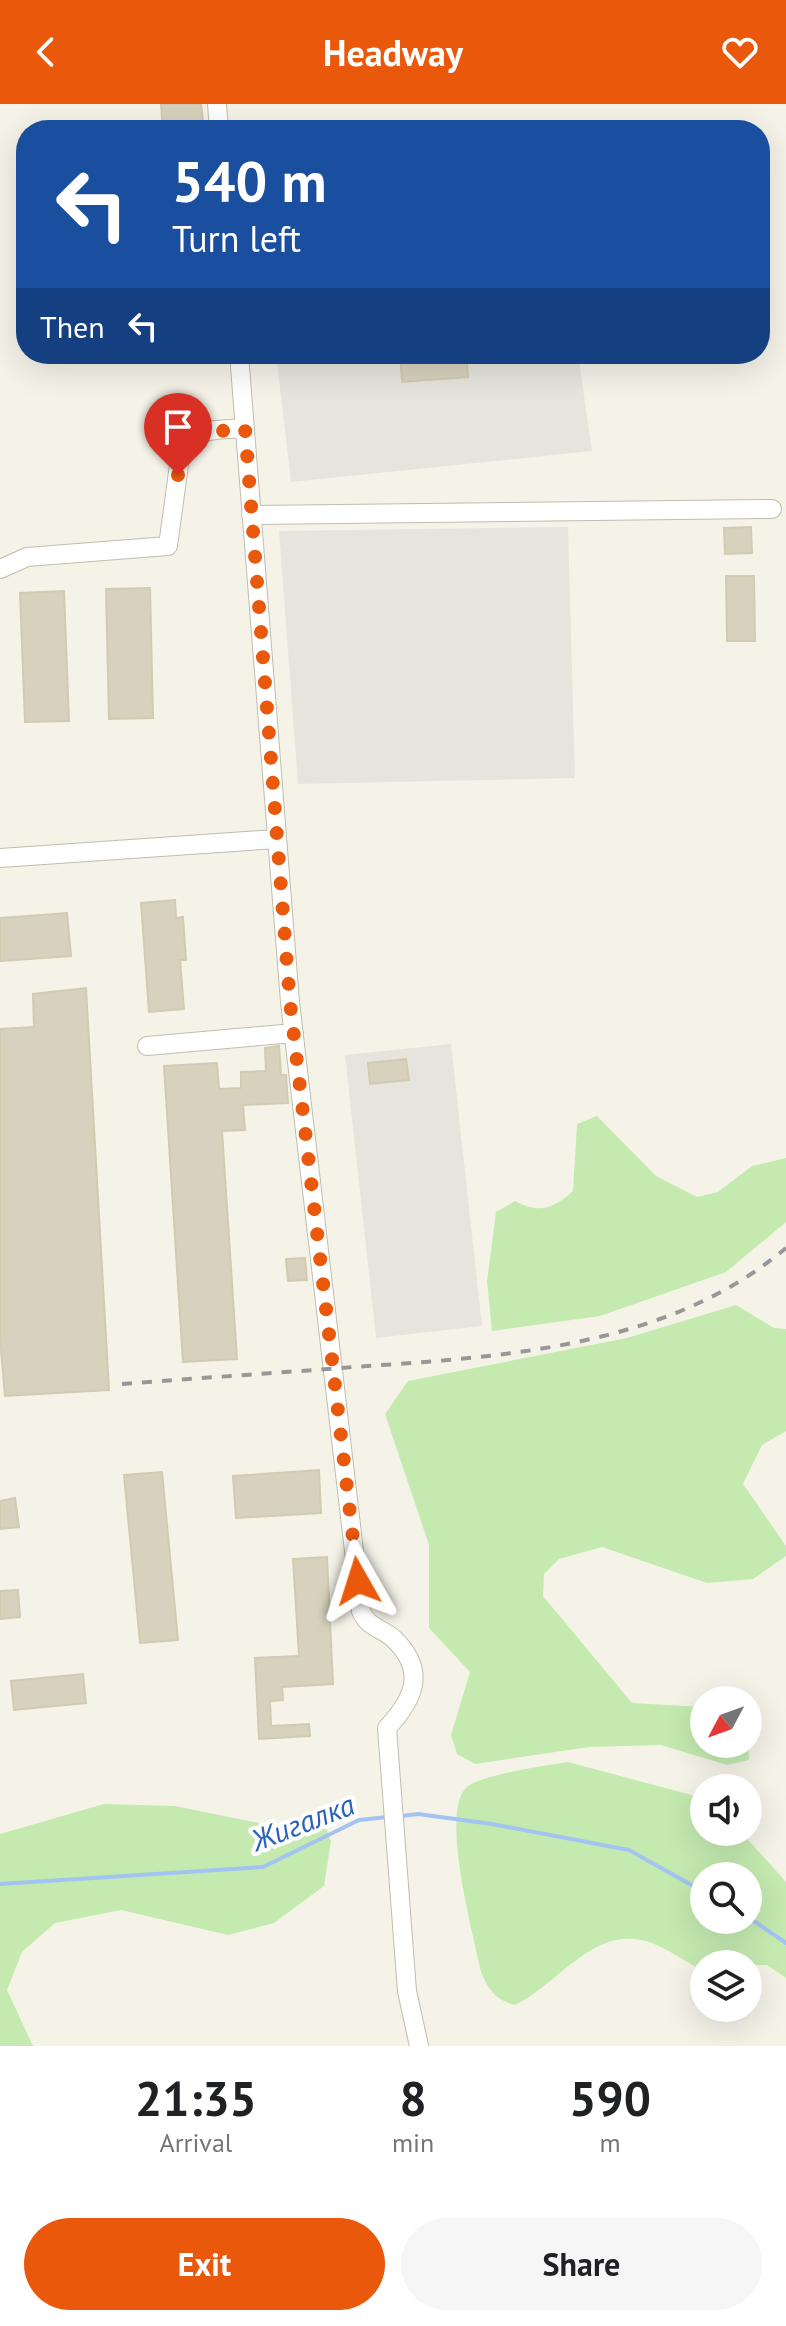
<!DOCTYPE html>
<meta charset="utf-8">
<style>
body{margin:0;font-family:"PT Sans",sans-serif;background:#f6f6f6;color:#202124;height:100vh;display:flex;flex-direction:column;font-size:30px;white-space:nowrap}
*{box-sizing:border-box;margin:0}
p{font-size:26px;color:#757577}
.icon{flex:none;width:44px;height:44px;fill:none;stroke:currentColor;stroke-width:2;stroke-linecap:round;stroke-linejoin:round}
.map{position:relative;height:1942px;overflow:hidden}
.details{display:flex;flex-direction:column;background:#fff;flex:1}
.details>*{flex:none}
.banner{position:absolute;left:16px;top:16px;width:754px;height:244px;border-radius:32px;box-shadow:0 8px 32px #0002;background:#1a4fa0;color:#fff;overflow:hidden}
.needle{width:52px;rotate:229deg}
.fabs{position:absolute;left:690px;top:1582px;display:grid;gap:16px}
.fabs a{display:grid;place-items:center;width:72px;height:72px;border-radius:50%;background:#fff;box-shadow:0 8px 32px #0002;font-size:40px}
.pin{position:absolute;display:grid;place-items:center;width:68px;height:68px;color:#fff;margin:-82px -34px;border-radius:50% 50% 50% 0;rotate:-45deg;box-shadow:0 0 8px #0007}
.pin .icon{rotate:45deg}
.me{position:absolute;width:88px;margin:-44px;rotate:354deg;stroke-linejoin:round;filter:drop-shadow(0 0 6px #0008)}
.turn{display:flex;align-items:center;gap:28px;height:168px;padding:0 24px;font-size:36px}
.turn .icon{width:104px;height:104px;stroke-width:2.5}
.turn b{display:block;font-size:56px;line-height:68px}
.then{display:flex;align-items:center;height:76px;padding:0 24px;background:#0003;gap:16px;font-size:30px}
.eta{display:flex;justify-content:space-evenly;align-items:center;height:136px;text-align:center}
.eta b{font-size:48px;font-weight:700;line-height:56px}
.primary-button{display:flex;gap:16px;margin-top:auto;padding:16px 24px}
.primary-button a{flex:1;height:92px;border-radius:48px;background:#ea580c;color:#fff;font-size:32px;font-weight:700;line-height:92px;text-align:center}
.primary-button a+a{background:#f6f6f6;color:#202124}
header{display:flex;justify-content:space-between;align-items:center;height:104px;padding:0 24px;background:#ea580c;color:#fff;font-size:36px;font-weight:700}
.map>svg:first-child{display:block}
.industrial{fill:#e7e4dd}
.green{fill:#c4eab0;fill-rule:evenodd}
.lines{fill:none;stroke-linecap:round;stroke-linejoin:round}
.stream{stroke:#a3c3f3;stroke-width:4}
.building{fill:#d7d2bd;stroke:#d2cbb0;stroke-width:2}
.minor-casing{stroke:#c1bdaa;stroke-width:20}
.minor{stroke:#fff;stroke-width:18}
.rail{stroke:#979797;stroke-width:4;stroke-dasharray:10 10;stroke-linecap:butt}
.route{stroke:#ea580c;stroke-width:14;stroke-dasharray:0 25.2}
.labels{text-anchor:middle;stroke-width:8;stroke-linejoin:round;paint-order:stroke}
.water-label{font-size:30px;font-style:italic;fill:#2b61b9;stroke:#fff}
</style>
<header><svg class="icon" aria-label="back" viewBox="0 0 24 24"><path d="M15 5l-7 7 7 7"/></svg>Headway<svg class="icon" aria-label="heart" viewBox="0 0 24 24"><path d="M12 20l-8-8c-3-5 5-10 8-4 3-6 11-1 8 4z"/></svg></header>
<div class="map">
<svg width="786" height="1942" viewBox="0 0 786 1942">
<rect width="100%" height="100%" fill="#f5f3e8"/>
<path class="industrial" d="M276 250H578L592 347 291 378Z
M568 423 575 674 298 680 279 427Z
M451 940 482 1222 376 1234 345 951Z"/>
<path class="green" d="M597 1012 656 1072 697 1093 718 1088 752 1062 786 1054V1118L726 1168 600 1212 492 1227 487 1177 496 1108 515 1097C539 1110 553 1105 573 1087L577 1020Z
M736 1201 774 1224 786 1225V1327L762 1341 743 1380 786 1442V1452L753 1475 707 1479 602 1443 559 1455 544 1470 543 1492 632 1599 704 1603V1640H748V1633L749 1656 727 1661 661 1641 589 1643 475 1660 457 1650 451 1631 470 1568 429 1524V1441L385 1310 408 1277 627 1234Z
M568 1658 699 1693 704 1697V1728H741L786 1778V1874L767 1861 704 1860V1865L696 1863C682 1855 667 1845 652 1839 595 1818 559 1880 515 1901 496 1896 489 1887 481 1868 474 1833 439 1707 467 1683 480 1671 548 1661 568 1658ZM704 1772H748V1816H704Z
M104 1700 175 1702 288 1725 324 1720 331 1737 324 1782 274 1819 228 1831 121 1806 55 1819 22 1848 7 1886 33 1942H0V1730Z"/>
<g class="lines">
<path class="stream" d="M401 1712 418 1710 492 1720 629 1746 704 1788
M0 1780 263 1763 359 1716 388 1713
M748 1813 786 1839"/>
</g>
<path class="building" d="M161 0H201L204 26H163Z
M400 250H466L468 273 402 278Z
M751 423 752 449 725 450 724 424Z
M726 472H754L755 537H727Z
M150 484 153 614 109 615 106 485Z
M64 487 69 617 25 618 20 489Z
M175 796 176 814 183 813 186 856H180L184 905 149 908 141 799Z
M67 809 71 852 0 857V814Z
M86 884 109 1286 5 1292 0 1233V925L34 923 33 890Z
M279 942 281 971H286L288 999 243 1001 245 1026 222 1027 237 1255 183 1258 164 962 217 959 219 985 241 984V968L266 967 265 944Z
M406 955 409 976 370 980 368 959Z
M305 1154 307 1176 288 1177 286 1155Z
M319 1366 321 1409 236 1414 233 1372Z
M162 1368 178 1536 140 1539 124 1371Z
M15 1394 19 1423 0 1425V1397Z
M327 1453 333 1580 282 1583 283 1596 270 1597 271 1622 309 1620 310 1632 259 1635 255 1554 299 1552 293 1455Z
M18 1486 20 1513 0 1515V1487Z
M83 1570 86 1599 14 1606 11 1577Z"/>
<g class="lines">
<defs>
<path id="minor" d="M217 0 219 26
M239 250 290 898 361 1507C368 1524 382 1524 394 1535 427 1567 414 1595 387 1624L407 1887 419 1942
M251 411 772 405
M0 465 27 453 168 442 181 346C193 323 221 326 245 324
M0 754 276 735
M147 942 294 929"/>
</defs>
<use href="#minor" class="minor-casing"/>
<use href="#minor" class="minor"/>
<path class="rail" d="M122 1280C199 1274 276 1269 353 1263 502 1253 667 1244 786 1144"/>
</g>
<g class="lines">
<path class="route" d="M178 371 181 346 191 331 245 324 290 898 358 1477"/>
</g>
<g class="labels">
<g class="water-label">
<text transform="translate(303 1719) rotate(-21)" y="10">Жигалка</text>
</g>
</g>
</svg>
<div class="fabs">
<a><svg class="needle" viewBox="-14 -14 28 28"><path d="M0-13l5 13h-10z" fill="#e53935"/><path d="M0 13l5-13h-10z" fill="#757577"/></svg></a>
<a><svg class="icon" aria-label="sound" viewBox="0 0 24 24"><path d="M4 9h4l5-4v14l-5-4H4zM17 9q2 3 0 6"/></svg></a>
<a><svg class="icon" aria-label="search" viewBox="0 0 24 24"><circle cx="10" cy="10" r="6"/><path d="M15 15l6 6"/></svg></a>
<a><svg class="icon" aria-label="layers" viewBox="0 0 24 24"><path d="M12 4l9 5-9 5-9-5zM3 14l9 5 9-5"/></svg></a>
</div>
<div class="pin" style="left:178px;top:371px;background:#d93025"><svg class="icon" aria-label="arrive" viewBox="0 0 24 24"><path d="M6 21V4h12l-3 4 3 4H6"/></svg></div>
<svg class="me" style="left:358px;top:1477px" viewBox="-20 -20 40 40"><path d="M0-17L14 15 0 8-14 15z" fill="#ea580c" stroke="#fff" stroke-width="4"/></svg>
<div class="banner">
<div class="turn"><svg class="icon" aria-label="left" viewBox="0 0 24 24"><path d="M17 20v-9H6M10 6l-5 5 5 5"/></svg><div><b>540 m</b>Turn left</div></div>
<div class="then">Then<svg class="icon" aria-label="left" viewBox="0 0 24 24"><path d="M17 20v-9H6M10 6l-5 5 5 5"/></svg></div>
</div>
</div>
<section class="details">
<div class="eta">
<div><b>21:35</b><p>Arrival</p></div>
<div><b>8</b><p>min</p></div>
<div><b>590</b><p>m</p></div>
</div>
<div class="primary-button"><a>Exit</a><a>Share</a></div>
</section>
